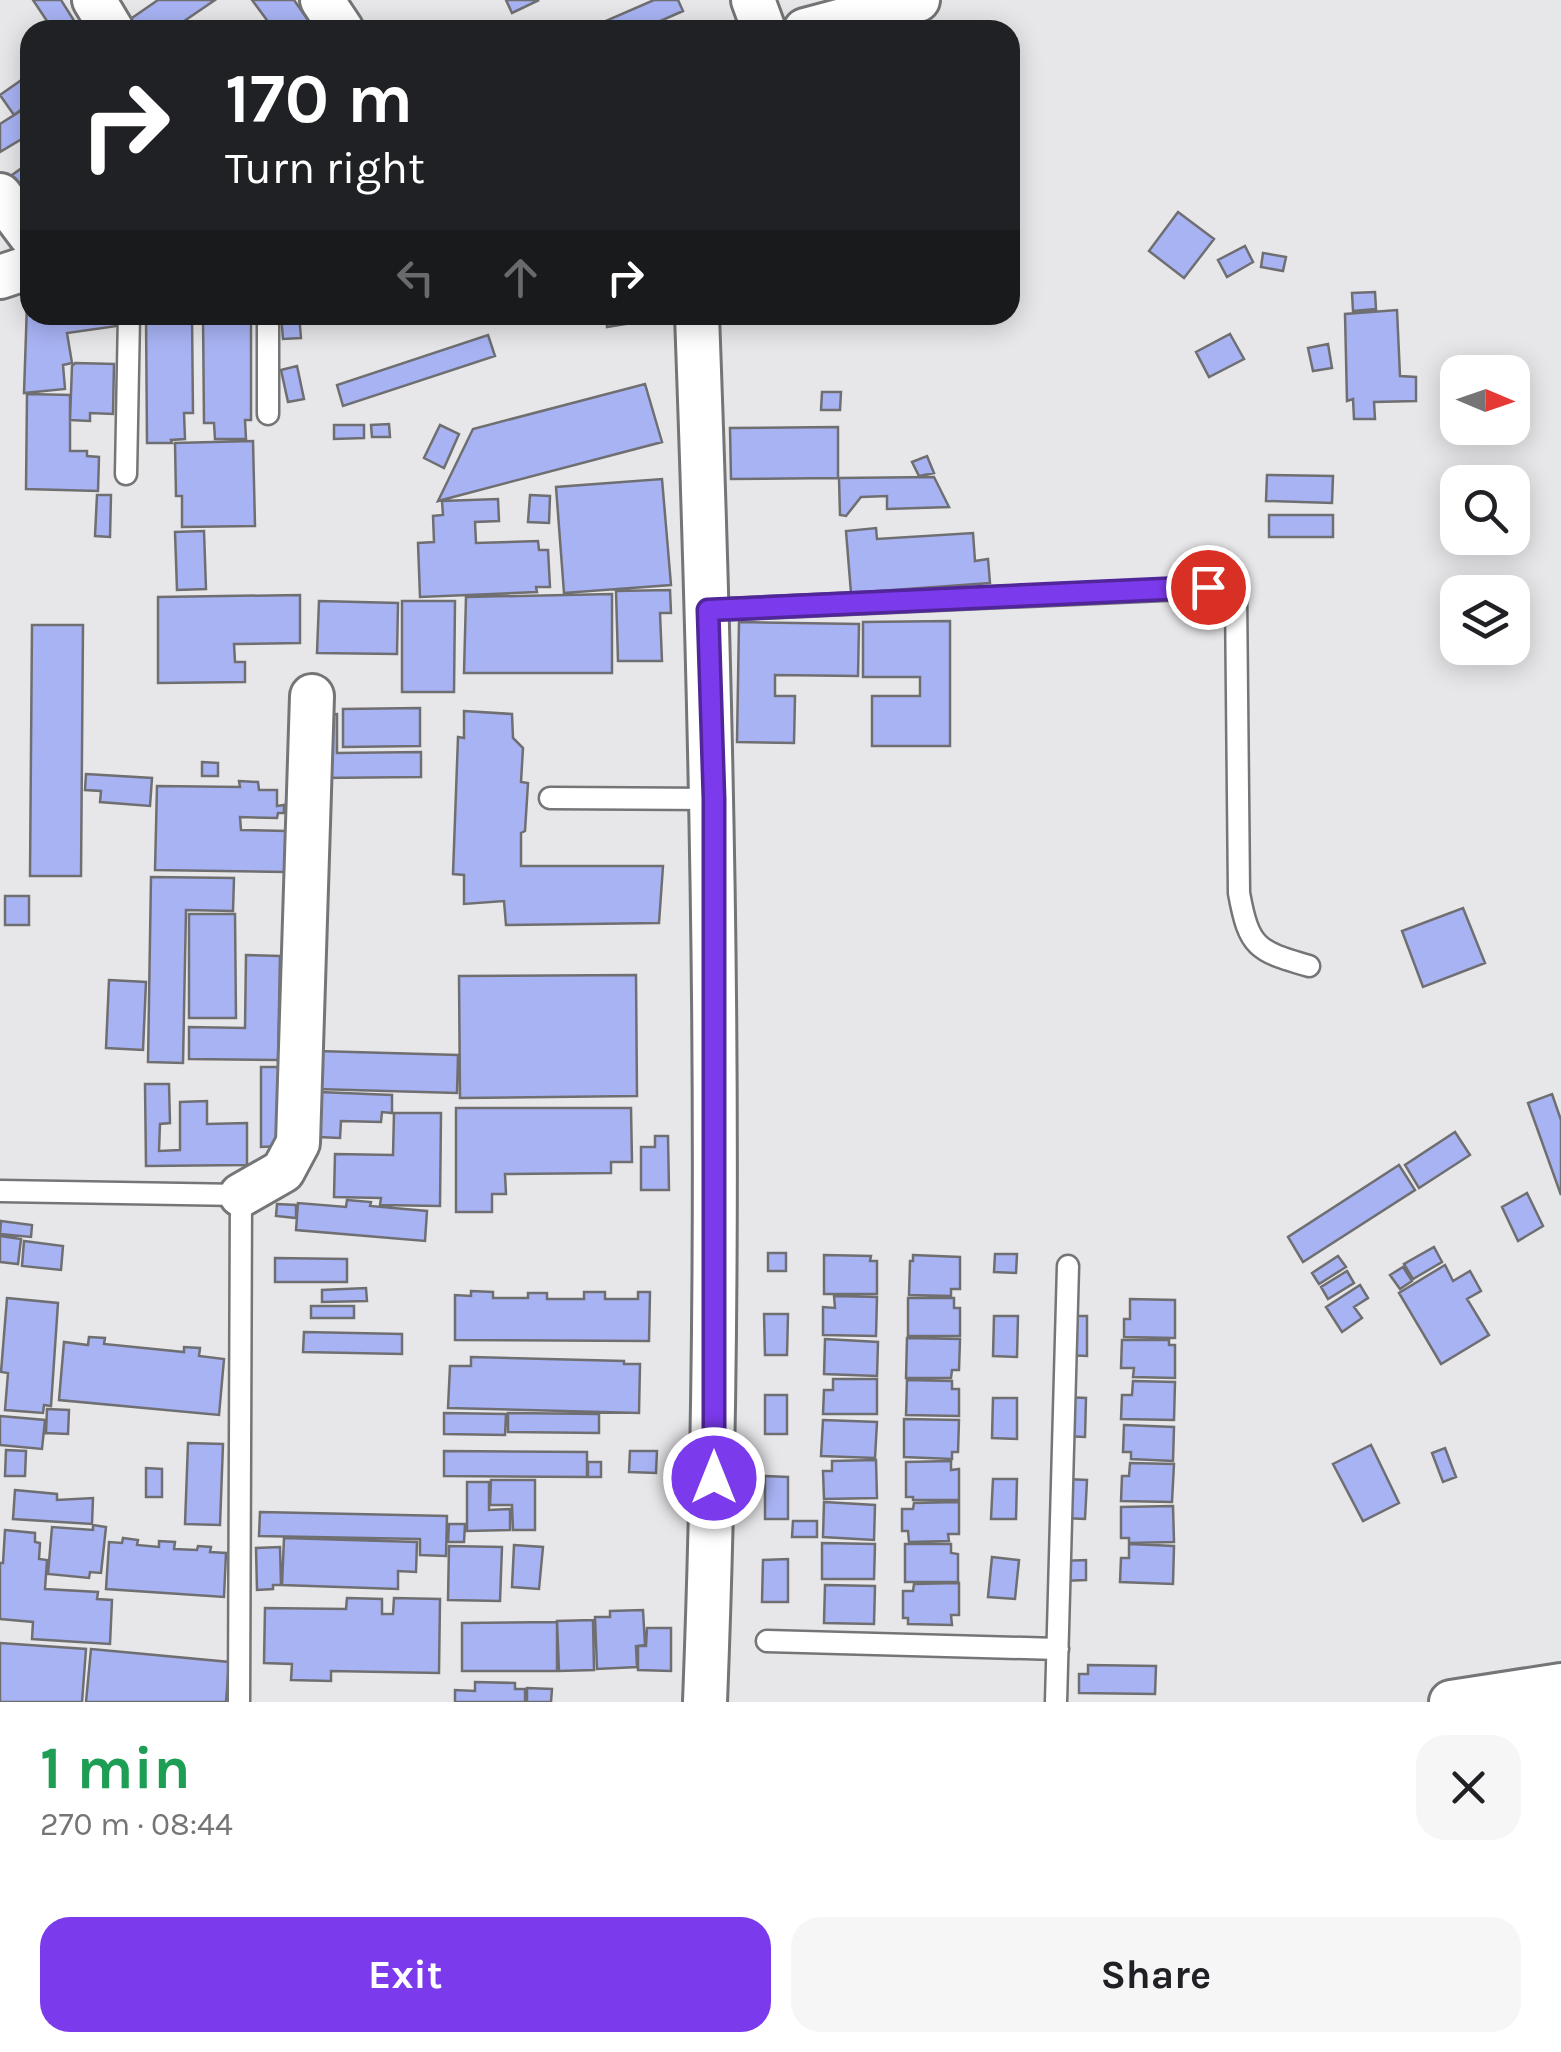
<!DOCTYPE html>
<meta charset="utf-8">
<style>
body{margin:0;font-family:Karla,sans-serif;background:#f6f6f6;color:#202124;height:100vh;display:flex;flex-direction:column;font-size:38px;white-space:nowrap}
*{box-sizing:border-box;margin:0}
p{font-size:32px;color:#757577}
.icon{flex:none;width:55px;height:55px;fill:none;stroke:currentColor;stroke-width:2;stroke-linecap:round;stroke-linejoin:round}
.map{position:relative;height:1702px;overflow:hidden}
.drawer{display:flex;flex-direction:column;background:#fff;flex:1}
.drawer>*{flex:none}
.guide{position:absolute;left:20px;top:20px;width:1000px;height:305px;border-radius:30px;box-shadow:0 5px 25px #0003;background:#202124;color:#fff;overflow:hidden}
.needle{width:65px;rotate:92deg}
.controls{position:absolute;left:1440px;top:355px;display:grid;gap:20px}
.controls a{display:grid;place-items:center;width:90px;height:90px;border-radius:20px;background:#fff;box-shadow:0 5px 25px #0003;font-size:50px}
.pin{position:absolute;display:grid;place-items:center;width:85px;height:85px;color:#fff;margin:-42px;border:5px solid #fff;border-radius:50%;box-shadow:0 2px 10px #0007}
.me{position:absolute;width:110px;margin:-55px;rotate:0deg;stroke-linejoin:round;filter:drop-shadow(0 0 8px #0008)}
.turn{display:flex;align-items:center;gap:35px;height:210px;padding:0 40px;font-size:45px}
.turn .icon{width:130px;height:130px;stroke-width:2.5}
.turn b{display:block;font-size:70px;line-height:85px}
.lanes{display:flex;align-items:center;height:95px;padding:0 40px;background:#0003;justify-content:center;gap:50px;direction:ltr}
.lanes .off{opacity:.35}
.round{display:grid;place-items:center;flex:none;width:105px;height:105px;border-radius:30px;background:#f6f6f6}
.head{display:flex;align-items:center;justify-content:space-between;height:170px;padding:0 40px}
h1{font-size:60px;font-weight:700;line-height:75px;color:#1e9e55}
.cta{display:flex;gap:20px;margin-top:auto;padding:20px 40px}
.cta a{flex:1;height:115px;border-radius:30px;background:#7c3aed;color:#fff;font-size:40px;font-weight:700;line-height:115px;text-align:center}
.cta a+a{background:#f6f6f6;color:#202124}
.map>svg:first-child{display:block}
.building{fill:#a8b3f4;stroke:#6f6f72;stroke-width:2.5}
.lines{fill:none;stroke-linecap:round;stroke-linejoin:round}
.service-casing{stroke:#747577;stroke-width:25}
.minor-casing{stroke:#747577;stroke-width:48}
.service{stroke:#fff;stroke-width:20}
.minor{stroke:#fff;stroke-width:42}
.route-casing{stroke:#51269a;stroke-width:25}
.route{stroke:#7c3aed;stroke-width:18}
</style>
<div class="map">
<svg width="1561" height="1702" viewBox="0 0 1561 1702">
<rect width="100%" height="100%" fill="#e7e7ea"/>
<path class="building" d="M33 0H61L80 30H53Z
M158 0H215L171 30H136L129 20Z
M252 0H294L308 20 294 30H259L269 23Z
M506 0H539L512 13Z
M654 0H678L683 11 640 30H596L594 26Z
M30 74V103L14 115 0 95Z
M30 105V134L0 152V124Z
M23 167 30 176V199L26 202 8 178Z
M1178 212 1214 239 1184 278 1149 251Z
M1245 246 1253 262 1227 277 1218 260Z
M1263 253 1286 257 1283 271 1261 267Z
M1375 292 1376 309 1353 311 1352 293Z
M30 303V315H117V326L67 333 72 363 63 365 65 389 24 393 27 304Z
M1397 310 1400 376 1416 377V401L1374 402 1375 419H1354L1353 399 1347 401 1345 314Z
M146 315H192L193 413H184L185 439 171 440 172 443H147Z
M203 315H251V420H245L246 439H215L214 423H204Z
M281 315H299L301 338 283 339Z
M607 315H655L656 319 607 327Z
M1230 334 1244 359 1209 377 1196 352Z
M488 335 495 356 343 406 337 385Z
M1328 344 1332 368 1313 371 1308 348Z
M75 363 114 364 113 414 90 413V421L70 420 72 366Z
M297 366 304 399 288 402 281 370Z
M645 384 662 442 438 501 473 429Z
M822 392H841L840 410H821Z
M27 394 70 395V451H87V456L99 457 98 491 26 489Z
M389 424 390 437H372L371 425Z
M334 425H364V438L334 439Z
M440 425 459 434 444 468 424 458Z
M838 427V478L731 479 730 428Z
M253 441 255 526 182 527V496H176L175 443Z
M927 456 934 473 919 476 912 462Z
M1267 475 1333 476 1332 503 1266 501Z
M934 477 949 507 887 509V496L861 497 846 516 840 515 839 478Z
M662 479 671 585 564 593 556 487Z
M97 495H111L110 537 95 536Z
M530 495 550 496 549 523 528 522Z
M498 499 499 521 475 522 476 543 538 541 539 550H548L550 587H536L537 592 420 597 418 543 434 542 433 516 443 515 442 501Z
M1269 515H1333V537H1269Z
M876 528 877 539 973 533 975 561 988 559 990 583 851 593 846 531Z
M204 531 206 589 177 590 175 532Z
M670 590 671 613H660L662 661H618L616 591Z
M612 594V673H464L466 597Z
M300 595V643L234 644 235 662H245V682L158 683V597Z
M319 601 398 603 397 654 317 653Z
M402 601H455L454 692H402Z
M950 621V746H872V696H920V677H863V622Z
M739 622 859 624 858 676 775 675V696H795L794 743 737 742Z
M32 625H83L81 876H30Z
M420 708V746L343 747V709Z
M464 711 512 714 513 738 523 748 521 782 528 783 525 831 521 833V866H663L659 923 506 925 504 901 464 904V875L453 874 458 737 464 738Z
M337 714V753L421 752V777L318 778V715Z
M202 762 218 763V776H202Z
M86 774 152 778 150 806 100 802 101 791 85 790Z
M239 781 258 782 259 790H277V806L284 805V813H278L277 818 240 817 241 830 286 831 285 872 155 870 157 786 240 787Z
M151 877 234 878 233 911 186 910 183 1063 148 1062Z
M5 896H29V925H5Z
M1463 908 1485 963 1423 987 1402 931Z
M189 914H235L236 1018H189Z
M246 955 280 956 278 1060 189 1059V1027L245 1028Z
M636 975 637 1096 460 1098 459 976Z
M109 980 146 982 143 1050 106 1048Z
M317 1051 458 1055 457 1093 317 1089Z
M261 1067H279L280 1146 261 1147Z
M145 1084H169L170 1123 160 1124 159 1151 180 1150V1102L207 1101V1124L247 1123V1165L146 1166Z
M319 1092 392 1095V1113L382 1112 381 1122 341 1121 340 1138 318 1137Z
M1552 1094 1561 1120V1195L1528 1103Z
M456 1108H631L632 1162H611V1173L505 1174 506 1194H492V1212H456Z
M394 1113H441L440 1206 380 1205 381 1198 334 1197 335 1154 393 1155Z
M1455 1132 1470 1155 1419 1188 1405 1165Z
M655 1136H668L669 1190H641V1147H655Z
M1399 1165 1415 1190 1303 1262 1288 1237Z
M1527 1193 1543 1226 1518 1241 1502 1207Z
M347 1200 371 1202 370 1206 427 1211 425 1241 296 1230 298 1203 346 1207Z
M277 1204 296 1205V1218L276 1216Z
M1 1221 32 1225 31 1237 0 1234Z
M0 1236 21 1239 18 1264 0 1262Z
M24 1241 63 1246 61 1270 22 1266Z
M1434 1247 1442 1262 1413 1279 1404 1264Z
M768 1253H786V1271H768Z
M995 1254H1017L1016 1273 994 1272Z
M824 1255 871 1256 870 1261H877V1294H824Z
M913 1255 960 1257V1289H951V1296L909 1295 910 1261H913Z
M1338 1256 1346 1267 1319 1284 1312 1273Z
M275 1258 347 1259V1282H275Z
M1445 1265 1453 1281 1470 1271 1481 1291 1467 1299 1489 1335 1441 1364 1399 1293Z
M1403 1267 1412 1281 1400 1289 1390 1275Z
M1347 1271 1354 1283 1328 1299 1321 1287Z
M1360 1285 1368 1298 1354 1307 1362 1318 1342 1332 1326 1307Z
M366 1288 367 1301 322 1302V1290Z
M471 1291 493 1292V1298H528V1293H547V1299H584V1292H605V1299H638V1292H650L649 1341 455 1340V1295L471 1296Z
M834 1296 877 1297 876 1336 823 1335V1307L835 1308Z
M7 1298 58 1303 51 1406 44 1405 43 1413 5 1410 8 1373 1 1372Z
M908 1298H954V1308H960V1336H908Z
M1130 1299 1175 1300V1338L1124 1337V1319H1130Z
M311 1306H354V1318H311Z
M764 1314H788L787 1355H765Z
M994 1316H1018L1017 1357 993 1356Z
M1067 1316H1087V1356L1066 1355Z
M304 1332 402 1334V1354L303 1352Z
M89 1337 105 1338 104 1344 184 1352V1347L200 1348 199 1356 224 1359 219 1415 59 1400 64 1342 88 1345Z
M907 1338 960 1339 959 1370H952L951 1378H906Z
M825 1339 878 1342 877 1376 824 1374Z
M1122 1340H1169V1345H1175V1378L1133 1377 1134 1368H1121Z
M471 1357 624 1361V1364H640L639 1413 448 1408 450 1366H471Z
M833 1379H877V1414H823L824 1390H833Z
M907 1380 952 1381V1389H959V1416L906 1415Z
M1133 1381 1175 1382 1174 1420 1121 1419 1122 1395H1132Z
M765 1395H787V1434H765Z
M1065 1397 1086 1398 1085 1437 1064 1436Z
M993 1398H1017V1439L992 1438Z
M47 1409 69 1410 68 1434 46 1433Z
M444 1413 506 1414 505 1435 444 1434Z
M508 1413 599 1414V1433L508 1432Z
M0 1416 45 1420 42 1449 0 1445Z
M904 1419 959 1420 958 1452H952V1459L904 1457Z
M823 1420 877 1422 875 1458 821 1456Z
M1124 1425 1174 1427 1173 1461 1131 1459V1452H1123Z
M188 1443 223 1444 220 1525 185 1524Z
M1371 1445 1399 1503 1363 1521 1333 1464Z
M1445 1448 1456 1477 1443 1482 1432 1453Z
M6 1450 26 1451 25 1476H5Z
M444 1451 587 1452V1477L444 1476Z
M630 1451H657L656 1473 629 1472Z
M876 1460 877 1498 824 1499 823 1471H832V1461Z
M951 1461V1470L959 1469V1500H913V1497H906V1462Z
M588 1462H601V1477H588Z
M1130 1463 1174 1464 1172 1502 1121 1501 1122 1476H1129Z
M146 1468 162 1469V1497H146Z
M765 1476 788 1477V1519H765Z
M993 1479H1017L1016 1519H991Z
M1066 1479 1087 1480 1085 1519 1064 1518Z
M491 1480H535V1530H513L512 1505H490Z
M467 1482H489V1510L510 1509V1530L467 1531Z
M15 1490 57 1494V1500L93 1498 92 1524 13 1519Z
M824 1502 875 1505 874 1540 823 1537Z
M959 1502V1534H948L949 1541 909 1542 908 1531H902V1509H913L914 1503Z
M1173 1506 1174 1542 1129 1543V1538H1121V1507Z
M260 1512 447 1516 446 1556 420 1555V1539L259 1536Z
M793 1521H817V1537H792Z
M449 1524H465L464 1542H448Z
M93 1525 106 1527 101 1573 90 1572 89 1578 48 1574 52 1527 93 1530Z
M5 1530 35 1533V1542L40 1543 39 1559 47 1560 45 1589 98 1592 97 1599 112 1600 110 1644 32 1639 33 1622 0 1619V1563H3Z
M123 1538 138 1540 137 1545 159 1547V1541L175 1542 174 1549 197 1550 198 1546 211 1547 210 1552 226 1553 224 1597 106 1589 109 1542 122 1543Z
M284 1538 417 1542 416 1572 398 1571V1589L282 1585Z
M822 1543 875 1544 874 1579H822Z
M905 1544H951V1553L958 1554V1582H905Z
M1129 1544 1174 1546 1173 1584 1120 1582 1121 1558H1129Z
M514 1545 543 1547 539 1589 512 1587Z
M449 1546 502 1547 500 1601 448 1600Z
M280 1547 281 1585H273V1589L257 1590 256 1548Z
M992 1557 1019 1560 1015 1599 988 1597Z
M788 1559V1602H762L763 1560Z
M1086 1560V1580L1062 1581 1061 1561Z
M959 1583V1615H951L952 1625 908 1624V1618H903V1591H913L914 1584Z
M825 1585 875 1586 874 1624 824 1623Z
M347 1598 382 1599V1614H393L394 1598 440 1599 439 1673 331 1671V1681L291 1680 292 1664 264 1663 265 1608 346 1609Z
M643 1610 645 1645 636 1646 637 1667 597 1669 595 1617H610V1611Z
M593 1620 594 1670 559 1671 557 1621Z
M557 1622V1671H462V1623Z
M647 1628H671V1671L638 1670V1646H646Z
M0 1643 86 1649 82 1702H0Z
M91 1649 229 1662 226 1702H86Z
M1088 1665 1156 1666 1155 1694 1079 1693V1674H1088Z
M475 1682 515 1683V1689H525V1702H455V1690L475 1691Z
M527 1688 552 1689 551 1702H527Z"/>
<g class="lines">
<defs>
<path id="service" d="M268 315V414
M126 474 129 315
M708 610 1230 587 1236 594 1239 893C1249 948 1257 951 1309 966
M550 798 713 799
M0 1191 241 1195 239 1702
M767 1641 1058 1649
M1056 1702 1068 1266"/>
<path id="minor" d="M94 0 112 30
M322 0 342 30
M753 0 764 30
M805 30 918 0
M0 195 30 235
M0 277 30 267
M697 315C714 777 723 1240 705 1702
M241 1195 283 1171 298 1143 312 696
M1451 1702 1561 1685"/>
</defs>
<use href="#service" class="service-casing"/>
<use href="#minor" class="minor-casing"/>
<use href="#service" class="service"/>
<use href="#minor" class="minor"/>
</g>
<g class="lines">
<defs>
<path id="route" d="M714 1478V799L708 610 1208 587"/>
</defs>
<use href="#route" class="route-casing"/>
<use href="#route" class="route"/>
</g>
</svg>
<div class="controls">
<a><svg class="needle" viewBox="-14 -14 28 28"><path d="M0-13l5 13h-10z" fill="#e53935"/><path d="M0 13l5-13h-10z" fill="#757577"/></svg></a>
<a><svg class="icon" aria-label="search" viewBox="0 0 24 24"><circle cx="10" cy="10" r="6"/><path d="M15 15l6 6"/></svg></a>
<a><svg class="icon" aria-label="layers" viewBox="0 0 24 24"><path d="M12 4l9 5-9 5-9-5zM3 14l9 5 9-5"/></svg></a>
</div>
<div class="pin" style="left:1208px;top:587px;background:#d93025"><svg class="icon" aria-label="arrive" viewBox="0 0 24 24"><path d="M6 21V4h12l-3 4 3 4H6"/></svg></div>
<svg class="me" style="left:714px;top:1478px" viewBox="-20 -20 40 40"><circle r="17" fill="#7c3aed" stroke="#fff" stroke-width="3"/><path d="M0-11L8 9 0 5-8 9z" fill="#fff"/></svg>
<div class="guide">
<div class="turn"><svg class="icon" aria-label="right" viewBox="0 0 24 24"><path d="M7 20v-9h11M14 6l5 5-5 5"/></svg><div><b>170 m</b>Turn right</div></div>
<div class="lanes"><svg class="icon off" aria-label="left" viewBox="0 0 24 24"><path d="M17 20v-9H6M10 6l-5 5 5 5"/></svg><svg class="icon off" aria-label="ahead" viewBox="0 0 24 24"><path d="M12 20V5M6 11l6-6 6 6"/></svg><svg class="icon" aria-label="right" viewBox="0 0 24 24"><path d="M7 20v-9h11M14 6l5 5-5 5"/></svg></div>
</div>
</div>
<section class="drawer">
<div class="head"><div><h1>1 min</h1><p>270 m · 08:44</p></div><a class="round"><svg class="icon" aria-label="close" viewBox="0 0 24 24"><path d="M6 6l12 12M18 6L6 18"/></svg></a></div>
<div class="cta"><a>Exit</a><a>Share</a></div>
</section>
